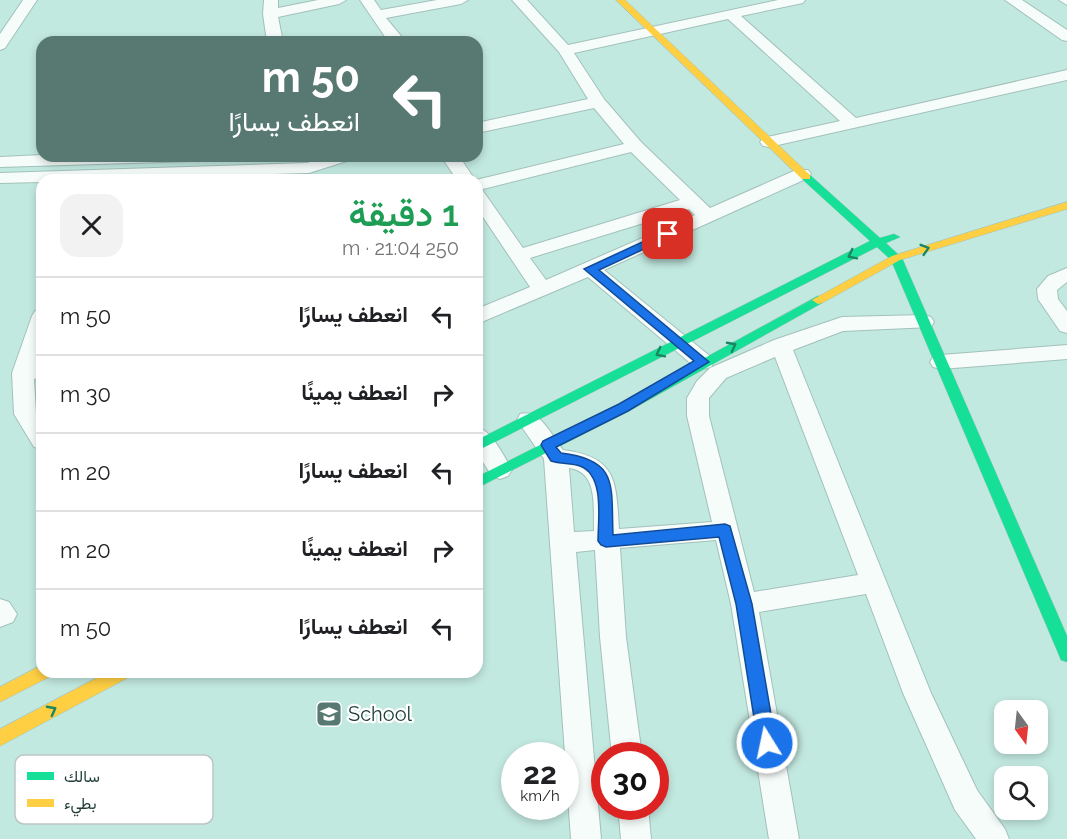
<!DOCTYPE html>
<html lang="ar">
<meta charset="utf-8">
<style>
body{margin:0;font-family:Raleway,Vazirmatn,sans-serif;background:#f2f2f2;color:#202124;direction:rtl;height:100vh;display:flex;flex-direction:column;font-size:22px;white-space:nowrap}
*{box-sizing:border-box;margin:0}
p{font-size:20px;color:#757577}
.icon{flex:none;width:33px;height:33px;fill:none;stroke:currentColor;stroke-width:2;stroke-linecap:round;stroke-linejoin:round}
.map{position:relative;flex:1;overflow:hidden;direction:ltr}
.drawer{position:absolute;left:36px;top:174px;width:447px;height:504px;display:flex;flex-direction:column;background:#fff;border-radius:18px;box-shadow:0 3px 9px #0003;direction:rtl}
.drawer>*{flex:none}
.hud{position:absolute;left:36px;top:36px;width:447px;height:126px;border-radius:18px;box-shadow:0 3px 9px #0003;direction:rtl;background:#587972;color:#fff;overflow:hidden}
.needle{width:39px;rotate:165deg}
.buttons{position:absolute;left:994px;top:700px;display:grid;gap:12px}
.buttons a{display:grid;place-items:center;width:54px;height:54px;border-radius:12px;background:#fff;box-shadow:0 3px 9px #0003;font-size:30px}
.speed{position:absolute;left:501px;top:742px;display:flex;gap:12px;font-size:30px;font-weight:700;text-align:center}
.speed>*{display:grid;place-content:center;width:78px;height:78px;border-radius:50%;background:#fff;box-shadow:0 3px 9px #0003;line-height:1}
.speed small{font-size:15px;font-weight:400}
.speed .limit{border:9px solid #d22;background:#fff;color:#111}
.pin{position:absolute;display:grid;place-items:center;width:51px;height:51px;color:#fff;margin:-26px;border-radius:12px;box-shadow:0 3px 9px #0006}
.me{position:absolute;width:66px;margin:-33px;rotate:350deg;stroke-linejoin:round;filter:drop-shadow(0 0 4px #0008)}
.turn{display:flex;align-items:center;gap:21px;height:126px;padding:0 24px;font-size:27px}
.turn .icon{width:78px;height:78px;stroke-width:2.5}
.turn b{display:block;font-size:42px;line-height:51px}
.round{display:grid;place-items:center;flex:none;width:63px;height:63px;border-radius:18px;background:#f2f2f2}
.head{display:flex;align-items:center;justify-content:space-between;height:102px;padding:0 24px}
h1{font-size:36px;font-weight:600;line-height:45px;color:#1e9e55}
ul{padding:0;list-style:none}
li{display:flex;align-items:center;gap:18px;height:78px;padding:0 24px;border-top:2px solid #e0e0e0}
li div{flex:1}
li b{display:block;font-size:22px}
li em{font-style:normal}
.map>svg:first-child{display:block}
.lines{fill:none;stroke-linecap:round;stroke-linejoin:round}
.street-casing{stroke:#a2c1ba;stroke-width:2}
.fast-casing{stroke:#a2c1ba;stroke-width:1}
.slow-casing{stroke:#a2c1ba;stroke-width:1}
.street{fill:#f6fcfa;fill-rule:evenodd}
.fast{fill:#16e098;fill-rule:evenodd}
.slow{fill:#ffcf43;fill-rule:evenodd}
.oneway{stroke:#1b8662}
.route{fill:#1a73e8;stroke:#114b97;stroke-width:1.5}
.labels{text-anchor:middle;stroke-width:4.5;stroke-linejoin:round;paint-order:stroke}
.near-poi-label{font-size:20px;fill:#1f3d36;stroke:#fff;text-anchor:start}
.key{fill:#fff;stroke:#bcc5c3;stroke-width:1.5}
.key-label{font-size:16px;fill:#1f3d36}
</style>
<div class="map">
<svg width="1067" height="839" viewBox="0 0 1067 839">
<rect width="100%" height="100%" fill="#c2e9e0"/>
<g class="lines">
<defs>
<path id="street" d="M23 0H37L5 48 0 50V34Z
M264 0H278V8L318 0H346L339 4 278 17 283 42H267L263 14Z
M360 0H374L381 10 437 0H468L461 4 386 18 406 42 388 41Z
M512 0H527L568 45 778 0H805L803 3 741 16 856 118 1067 70V80L769 147 763 146 760 142 763 138 840 121 728 19 574 53 604 99 641 142 710 208 796 170H808L811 174 808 178 604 270 711 357 714 362 711 367 703 369 695 367 588 277 477 324V309L530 287 477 208 476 180 624 144 594 108 477 133V123L588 99 559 52ZM631 152 680 200 523 248 483 191 479 190ZM689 209 695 215 546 280 530 258Z
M1005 0H1022L1067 30V41L1062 40Z
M1059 0H1067V5Z
M42 155V156H202L199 160 193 161 0 167V157Z
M327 156H353L350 160 309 173 42 180V182L0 183V173L307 163Z
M441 156H459L475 180H457Z
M1067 268V282L1057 290 1058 299 1067 311V333L1060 331 1038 299 1037 289 1048 276Z
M42 309V348L37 364 42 363V377L34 379 36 413 42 423V449L34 447 14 414 12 373 32 316 35 311Z
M924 315 931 317 934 322 931 327 843 331 793 350 931 693 977 790 1005 829 1009 839H976L955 810 903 693 866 594 759 612 799 839H769L731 604 716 540 620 548 626 637 642 756H612L600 637 595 550 576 552 601 839H571L544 459 517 420 520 414C540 408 552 436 563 450 618 457 616 482 619 529L712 522 687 416V398L697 381 710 368 774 340 842 317ZM775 357 858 575 754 592 709 416V398L726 378ZM569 468C599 472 593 508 594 531L574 532Z
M1067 345V359L941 369 933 367 930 362 933 357 941 355Z
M477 427C492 431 504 456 512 470L508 476 500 479 492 476 477 453Z
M0 599 9 602 17 614 13 622 0 627Z
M618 807H648L651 839H621Z"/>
<path id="fast" d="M806 174 810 175 880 238 894 234 900 237 886 243 902 258 1067 636V662L1061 660 1059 655 891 260 877 247 477 451V440L870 241 802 179V175Z
M818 296 822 297 824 300 822 303 629 411 477 488V477L619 405Z"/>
<path id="slow" d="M616 0H625L810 175V179H802Z
M1067 202V209L900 260 822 303 818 304 812 300 892 256Z
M42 665V672H51L49 677 0 702V687Z
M108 672H131L129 677 0 746V729Z"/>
</defs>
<use href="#street" class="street-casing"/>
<use href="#fast" class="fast-casing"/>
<use href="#slow" class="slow-casing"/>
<use href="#street" class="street"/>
<use href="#fast" class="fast"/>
<use href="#slow" class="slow"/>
</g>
<defs><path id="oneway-chevron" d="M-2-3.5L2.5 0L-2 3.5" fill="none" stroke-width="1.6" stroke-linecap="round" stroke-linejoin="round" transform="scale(1.5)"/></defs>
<g class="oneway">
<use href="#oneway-chevron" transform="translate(925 249) rotate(-17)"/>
<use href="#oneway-chevron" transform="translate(852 255) rotate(153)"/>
<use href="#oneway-chevron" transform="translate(732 346) rotate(-28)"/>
<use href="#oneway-chevron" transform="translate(660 353) rotate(153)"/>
<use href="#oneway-chevron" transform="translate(52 710) rotate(-28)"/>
</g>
<path class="route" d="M668 230 674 234 672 236 599 270 709 362 628 411 556 447 561 453C619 460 611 485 613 535L725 524 730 526 752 604 776 743 773 749 767 751 761 749 758 743 736 604 719 537 606 547 601 545 598 541C598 520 605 475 580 466 571 463 561 464 551 461L541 445 543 441 619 404 694 361 584 269Z"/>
<defs>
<symbol id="school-square" viewBox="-11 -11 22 22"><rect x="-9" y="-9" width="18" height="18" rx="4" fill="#587972" stroke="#fff"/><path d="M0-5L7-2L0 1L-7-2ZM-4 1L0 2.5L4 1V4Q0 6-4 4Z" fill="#fff"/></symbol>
</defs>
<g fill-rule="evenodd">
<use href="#school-square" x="314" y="699" width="30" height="30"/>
</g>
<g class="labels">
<g class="near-poi-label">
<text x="348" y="721">School</text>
</g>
</g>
<rect x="15" y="755" width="198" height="69" rx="9" class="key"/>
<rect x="27" y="772" width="27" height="8" fill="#16e098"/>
<rect x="27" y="799" width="27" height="8" fill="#ffcf43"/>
<g class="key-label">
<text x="64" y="782">سالك</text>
<text x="64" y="809">بطيء</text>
</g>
</svg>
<div class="buttons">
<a><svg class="needle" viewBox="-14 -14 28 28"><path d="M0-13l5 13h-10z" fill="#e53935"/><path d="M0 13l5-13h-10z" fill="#757577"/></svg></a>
<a><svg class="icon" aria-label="search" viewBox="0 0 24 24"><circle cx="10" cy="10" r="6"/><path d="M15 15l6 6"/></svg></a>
</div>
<div class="speed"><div>22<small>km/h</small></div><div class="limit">30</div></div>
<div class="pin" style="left:668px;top:234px;background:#d93025"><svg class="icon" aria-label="arrive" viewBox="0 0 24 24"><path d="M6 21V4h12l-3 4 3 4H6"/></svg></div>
<svg class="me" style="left:767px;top:743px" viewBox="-20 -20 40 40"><circle r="17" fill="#1a73e8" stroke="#fff" stroke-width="3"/><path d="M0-11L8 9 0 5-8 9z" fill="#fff"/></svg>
<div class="hud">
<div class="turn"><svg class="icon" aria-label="left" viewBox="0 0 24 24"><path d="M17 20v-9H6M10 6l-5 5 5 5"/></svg><div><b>50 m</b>انعطف يسارًا</div></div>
</div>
<section class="drawer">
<div class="head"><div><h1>1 دقيقة</h1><p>250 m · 21:04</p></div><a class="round"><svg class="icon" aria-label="close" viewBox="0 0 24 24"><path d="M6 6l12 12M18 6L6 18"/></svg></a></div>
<ul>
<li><svg class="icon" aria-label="left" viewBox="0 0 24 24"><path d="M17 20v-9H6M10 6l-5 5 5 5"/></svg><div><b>انعطف يسارًا</b></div><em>50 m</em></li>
<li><svg class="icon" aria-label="right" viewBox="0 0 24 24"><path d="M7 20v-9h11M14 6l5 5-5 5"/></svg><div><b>انعطف يمينًا</b></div><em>30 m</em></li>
<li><svg class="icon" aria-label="left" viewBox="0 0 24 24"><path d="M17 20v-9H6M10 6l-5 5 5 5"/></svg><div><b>انعطف يسارًا</b></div><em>20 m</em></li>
<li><svg class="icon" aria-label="right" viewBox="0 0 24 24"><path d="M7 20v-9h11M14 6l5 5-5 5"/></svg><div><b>انعطف يمينًا</b></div><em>20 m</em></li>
<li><svg class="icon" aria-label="left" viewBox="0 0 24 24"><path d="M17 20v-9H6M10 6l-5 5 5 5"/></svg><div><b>انعطف يسارًا</b></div><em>50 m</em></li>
</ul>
</section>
</div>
